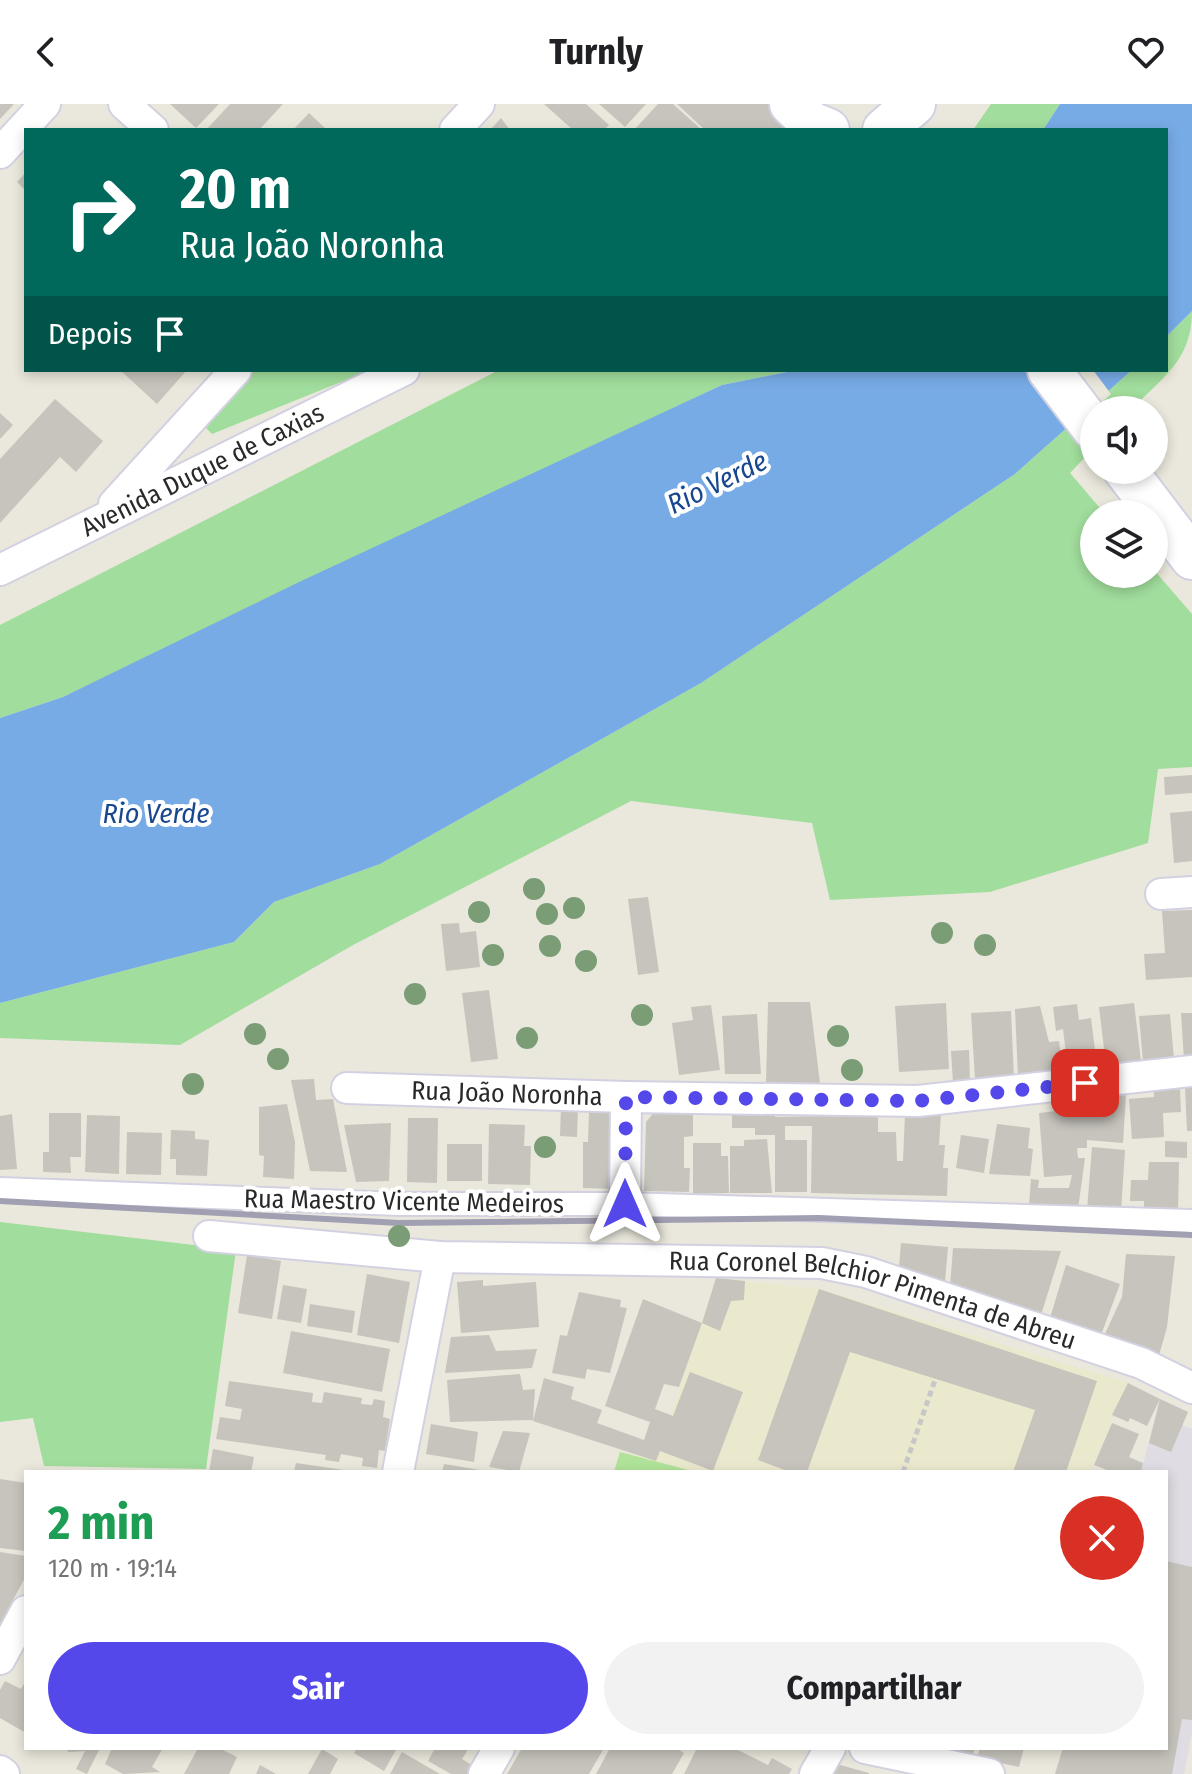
<!DOCTYPE html>
<html lang="pt">
<meta charset="utf-8">
<style>
body{margin:0;font-family:"Fira Sans Condensed",sans-serif;background:#f2f2f2;color:#202124;height:100vh;display:flex;flex-direction:column;font-size:30px;white-space:nowrap}
*{box-sizing:border-box;margin:0}
p{font-size:26px;color:#757577}
.icon{flex:none;width:44px;height:44px;fill:none;stroke:currentColor;stroke-width:2;stroke-linecap:round;stroke-linejoin:round}
.map{position:relative;flex:1;overflow:hidden}
.drawer{position:absolute;left:24px;top:1366px;width:1144px;height:280px;display:flex;flex-direction:column;background:#fff;border-radius:0px;box-shadow:0 4px 12px #0003}
.drawer>*{flex:none}
.hud{position:absolute;left:24px;top:24px;width:1144px;height:244px;border-radius:0px;box-shadow:0 4px 12px #0003;background:#00695c;color:#fff;overflow:hidden}
.buttons{position:absolute;left:1080px;top:292px;display:grid;gap:16px}
.buttons a{display:grid;place-items:center;width:88px;height:88px;border-radius:50%;background:#fff;box-shadow:0 4px 12px #0003;font-size:40px}
.pin{position:absolute;display:grid;place-items:center;width:68px;height:68px;color:#fff;margin:-34px;border-radius:16px;box-shadow:0 4px 12px #0006}
.me{position:absolute;width:88px;margin:-44px;rotate:0deg;stroke-linejoin:round;filter:drop-shadow(0 0 6px #0008)}
.turn{display:flex;align-items:center;gap:28px;height:168px;padding:0 24px;font-size:36px}
.turn .icon{width:104px;height:104px;stroke-width:2.5}
.turn b{display:block;font-size:56px;line-height:68px}
.then{display:flex;align-items:center;height:76px;padding:0 24px;background:#0003;gap:16px;font-size:30px}
.round{display:grid;place-items:center;flex:none;width:84px;height:84px;border-radius:42px;background:#f2f2f2}
.summary{display:flex;align-items:center;justify-content:space-between;height:136px;padding:0 24px}
h1{font-size:48px;font-weight:700;line-height:60px;color:#1e9e55}
.action{display:flex;gap:16px;margin-top:auto;padding:16px 24px}
.action a{flex:1;height:92px;border-radius:48px;background:#5448eb;color:#fff;font-size:32px;font-weight:700;line-height:92px;text-align:center}
.action a+a{background:#f2f2f2;color:#202124}
header{display:flex;justify-content:space-between;align-items:center;height:104px;padding:0 24px;background:#fff;font-size:36px;font-weight:700}
.map>svg:first-child{display:block}
.industrial{fill:#e0dce3}
.education{fill:#ebe9cd}
.green{fill:#a1dd9c}
.pitch{fill:#b0e399}
.water{fill:#77abe5}
.pier{fill:#eae8dc}
.building{fill:#c6c4bc}
.lines{fill:none;stroke-linecap:round;stroke-linejoin:round}
.pedestrian-casing{stroke:#d3d1e1;stroke-width:26}
.minor-casing{stroke:#d3d1e1;stroke-width:34}
.secondary-casing{stroke:#d3d1e1;stroke-width:46}
.path{stroke:#c7c7c7;stroke-width:5;stroke-dasharray:6 4;stroke-linecap:butt}
.pedestrian{stroke:#fff;stroke-width:22}
.minor{stroke:#fff;stroke-width:30}
.secondary{stroke:#fff;stroke-width:42}
.rail{stroke:#a19fb2;stroke-width:6}
.tree{fill:#7a9d76}
.route{stroke:#5448eb;stroke-width:14;stroke-dasharray:0 25.2}
.labels{text-anchor:middle;stroke-width:8;stroke-linejoin:round;paint-order:stroke}
.street-label{font-size:26px;fill:#292929;stroke:#fff}
.water-label{font-size:28px;font-style:italic;fill:#18478f;stroke:#fff}
</style>
<header><svg class="icon" aria-label="back" viewBox="0 0 24 24"><path d="M15 5l-7 7 7 7"/></svg>Turnly<svg class="icon" aria-label="heart" viewBox="0 0 24 24"><path d="M12 20l-8-8c-3-5 5-10 8-4 3-6 11-1 8 4z"/></svg></header>
<div class="map">
<svg width="1192" height="1670" viewBox="0 0 1192 1670">
<rect width="100%" height="100%" fill="#eae8dc"/>
<path class="industrial" d="M1160 1295 1188 1308 1182 1321 1192 1325V1629L1184 1670H1055L1063 1644H1166V1368H1141Z"/>
<path class="education" d="M716 1174 820 1185 1128 1279 1090 1368H614L620 1348 656 1356Z"/>
<path class="green" d="M991 0H1060L1043 26H973Z
M1192 207C1192 256 1163 273 1131 306H1094V344L1070 369 1105 410H1094V470H1154V466L1192 510V663L1158 665 1148 739 990 788 830 796 812 719 631 697 353 841 180 941 0 934V899L234 838 274 798 380 760 701 579 1015 370 1132 266H1166V233Z
M253 266H371L212 330 203 321Z
M499 266H797L722 281 63 593 0 614V521Z
M0 1118 236 1146 206 1365 44 1362 33 1314 0 1318Z"/>
<path class="pitch" d="M620 1348 696 1368H614Z"/>
<path class="water" d="M1060 0H1192V207L1166 233V26H1043Z
M797 266H1132L1015 370 701 579 380 760 274 798 234 838 0 899V614L63 593 297 479 722 281Z"/>
<path class="pier" d="M1033 266H1093L1111 290 1075 322Z"/>
<path class="building" d="M0 0H14L0 15Z
M170 0H219L196 24Z
M230 0H283L259 26H206Z
M544 0H586L609 21 604 26H573Z
M599 0H646L625 23Z
M658 0H673L702 26H634Z
M677 0H771L791 18 787 26H705Z
M309 9 327 26H293Z
M501 14 510 26H490Z
M26 68V87L17 78Z
M120 266H187L157 300Z
M55 295 103 337 76 368 60 353 0 419V355Z
M0 309 13 321 0 335Z
M1192 671V689L1165 691 1164 673Z
M1192 707V757L1174 759 1170 709Z
M648 793 659 868 638 871 628 795Z
M1192 806V873L1146 876 1144 850 1165 849 1162 807Z
M459 819 460 829 476 827 480 863 446 867 441 820Z
M489 886 498 955 471 958 462 889Z
M768 898H810L820 979H766Z
M946 899 949 965 899 968 895 902Z
M1134 899 1141 957 1106 961 1099 903Z
M1077 900 1079 916 1091 914 1097 963 1068 966 1063 925 1056 927 1053 903Z
M711 901 720 966 679 971 672 919 693 916 691 903Z
M1040 902 1049 938 1059 937 1063 968 1018 973 1015 905Z
M1011 907 1014 974 975 975 971 909Z
M1181 909H1192V955L1184 956Z
M757 910 761 970H725L722 912Z
M1170 910 1174 955 1143 958 1139 912Z
M969 946 970 978 953 979 951 947Z
M314 975 316 996 333 995 347 1068 310 1067 291 976Z
M1185 984H1192V1027H1187Z
M1180 985 1181 1008 1163 1009 1164 1033 1132 1035 1129 995 1154 993V987Z
M1126 991 1123 1039 1087 1036V1044H1077L1078 1054H1085L1078 1105 1029 1102 1031 1075 1039 1076 1038 1084H1069L1072 1071 1044 1073 1039 1009 1074 1005 1073 997Z
M287 1000 295 1038 294 1075 263 1073 264 1052 259 1051V1003Z
M561 1003 578 1004 577 1033 560 1032Z
M656 1006H693V1032L684 1033V1064H690L689 1088 644 1087 646 1018Z
M589 1007H617L619 1085 583 1084V1038H588Z
M732 1008H775V1013L878 1011V1028H896L897 1057H903L905 1010 941 1009 939 1041H945L943 1064H948L947 1092 811 1089 812 1022H785V1036H807V1088H775V1031H755V1024H732Z
M49 1009H81V1053H70L71 1069 43 1068V1048H49Z
M12 1010 17 1065 0 1066V1012Z
M87 1011 120 1012 119 1070 85 1068Z
M408 1014H438L437 1079 407 1078Z
M391 1019 389 1077 356 1078 344 1021Z
M489 1020 525 1021 524 1042H531L530 1081 488 1080Z
M997 1020 1030 1024 1028 1044 1033 1045 1030 1072 989 1070Z
M171 1026 195 1027V1035L209 1036 207 1072 176 1071V1055H170Z
M127 1028 162 1029 161 1071 126 1070Z
M961 1031 989 1035 984 1069 956 1064Z
M767 1035 772 1089H730V1042H744V1036Z
M1165 1037 1187 1038V1054L1165 1053Z
M693 1039H721V1052H728L729 1089 693 1090Z
M447 1040H482V1077H447Z
M1092 1043 1125 1046 1121 1108 1087 1106Z
M1149 1058H1179L1178 1110 1144 1109V1097H1130L1131 1076H1148Z
M901 1139 948 1143 945 1178 898 1175Z
M953 1144 1061 1147 1041 1211 950 1183Z
M1126 1150 1175 1152 1167 1223 1158 1255 1104 1232 1122 1193Z
M247 1151 281 1157 272 1215 238 1209Z
M1066 1161 1120 1180 1101 1231 1050 1214Z
M367 1170 410 1178 399 1239 357 1231Z
M716 1174 745 1177 744 1196 731 1197 720 1227 702 1219Z
M483 1176V1182L536 1178 539 1223 461 1229 457 1178Z
M283 1181 307 1185 301 1219 277 1215Z
M819 1185 1097 1277 1066 1368H1013L1035 1306 850 1248 807 1368H790L758 1356Z
M579 1188 621 1196 620 1203 627 1204 610 1269 587 1265 585 1275 552 1269 560 1231 567 1232Z
M643 1195 702 1219 679 1283 664 1280 655 1305 673 1312 690 1268 743 1288 713 1367 660 1347 656 1357 533 1317 544 1274 574 1283 571 1295 602 1306 597 1319 644 1336 650 1318 605 1302Z
M310 1200 355 1207 352 1229 307 1222Z
M291 1227 390 1245 382 1288 283 1269Z
M489 1231 496 1247 537 1245 532 1264 445 1269 451 1233Z
M520 1270 523 1286 535 1285 533 1316 450 1318 447 1276Z
M229 1277 313 1289 312 1298 322 1299 324 1288 362 1294 361 1300 372 1301 374 1295 385 1297 383 1313 390 1315 385 1347 379 1346 377 1364 362 1362 363 1354 341 1350 339 1358 325 1356 326 1351 216 1335 220 1313 240 1316 242 1305 225 1302Z
M1128 1279 1160 1295 1188 1308 1171 1348 1149 1339 1160 1295 1147 1322 1130 1314 1128 1318 1112 1311Z
M1112 1319 1139 1330 1129 1353 1143 1359 1141 1368H1112L1094 1361Z
M431 1320 478 1328 474 1358 426 1350Z
M503 1327 530 1329 519 1368 489 1363Z
M213 1345 254 1353 251 1368H209Z
M296 1359 344 1366V1368H294Z
M444 1360 480 1366V1368H442Z
M0 1375 26 1379V1447L0 1444Z
M0 1448 26 1452V1472L0 1520Z
M1166 1457 1192 1463V1616L1182 1615 1172 1670H1055L1063 1644H1166Z
M26 1576V1629L0 1614V1586L5 1577 21 1585Z
M64 1644H100L87 1670 76 1665 85 1647 69 1648Z
M112 1644H163L152 1663 160 1668 123 1670 105 1660Z
M198 1644H219L237 1653 229 1670H184Z
M357 1644H397L384 1667 354 1649Z
M435 1644H469L462 1655 480 1666 477 1670H451L428 1657Z
M522 1644H604L589 1670H507Z
M610 1644H676L684 1649 672 1670H596Z
M697 1644H734L768 1661 772 1654 792 1665 789 1670H684Z
M934 1644H975L972 1653Z
M980 1644H1024L1019 1663 977 1654Z
M322 1645 338 1655 330 1670H308Z
M402 1648 440 1670H390Z
M833 1659 869 1669V1670H827Z
M260 1661 276 1670H256Z"/>
<g class="lines">
<defs>
<path id="pedestrian" d="M0 1085 399 1100H625L1192 1117"/>
<g id="minor">
<path d="M124 0 153 26"/>
<path d="M455 26 479 0"/>
<path d="M0 49 45 0"/>
<path d="M114 400 236 266"/>
<path id="s1" d="M0 466 404 266"/>
<path d="M1161 790 1192 788"/>
<path id="s2" d="M347 984 626 993 918 997 1192 967"/>
<path d="M625 1100 626 993"/>
<path id="s3" d="M209 1132 440 1153 822 1159 866 1168 1141 1259 1192 1284"/>
<path d="M398 1368 440 1153"/>
<path d="M0 1555 26 1507"/>
<path d="M865 1644 989 1670"/>
<path d="M0 1667 4 1670"/>
<path d="M484 1670 499 1644"/>
<path d="M815 1670 830 1644"/>
</g>
<path id="secondary" d="M791 0 811 19 828 26
M884 26 914 0
M1049 266 1094 325
M1125 366 1192 454"/>
</defs>
<use href="#pedestrian" class="pedestrian-casing"/>
<use href="#minor" class="minor-casing"/>
<use href="#secondary" class="secondary-casing"/>
<path class="path" d="M903 1368 935 1276"/>
<use href="#pedestrian" class="pedestrian"/>
<use href="#minor" class="minor"/>
<use href="#secondary" class="secondary"/>
<path class="rail" d="M0 1097 399 1119 819 1114 1192 1131"/>
</g>
<g class="tree">
<circle cx="534" cy="785" r="11"/>
<circle cx="574" cy="804" r="11"/>
<circle cx="479" cy="808" r="11"/>
<circle cx="547" cy="810" r="11"/>
<circle cx="942" cy="829" r="11"/>
<circle cx="985" cy="841" r="11"/>
<circle cx="550" cy="842" r="11"/>
<circle cx="493" cy="851" r="11"/>
<circle cx="586" cy="857" r="11"/>
<circle cx="415" cy="890" r="11"/>
<circle cx="642" cy="911" r="11"/>
<circle cx="255" cy="930" r="11"/>
<circle cx="838" cy="932" r="11"/>
<circle cx="527" cy="934" r="11"/>
<circle cx="278" cy="955" r="11"/>
<circle cx="852" cy="966" r="11"/>
<circle cx="193" cy="980" r="11"/>
<circle cx="545" cy="1043" r="11"/>
<circle cx="399" cy="1132" r="11"/>
</g>
<g class="lines">
<path class="route" d="M625 1100 626 993 918 997 1085 979"/>
</g>
<g class="labels">
<g class="street-label">
<text dy="9" stroke="none"><textPath href="#s1" startOffset="226">Avenida Duque de Caxias</textPath></text>
<text dy="9" stroke="none"><textPath href="#s2" startOffset="160">Rua João Noronha</textPath></text>
<text transform="translate(404 1097) rotate(1)" y="9">Rua Maestro Vicente Medeiros</text>
<text dy="9" stroke="none"><textPath href="#s3" startOffset="670">Rua Coronel Belchior Pimenta de Abreu</textPath></text>
</g>
<g class="water-label">
<text transform="translate(717 378) rotate(-26)" y="10">Rio Verde</text>
<text x="156" y="719">Rio Verde</text>
</g>
</g>
</svg>
<div class="buttons">
<a><svg class="icon" aria-label="sound" viewBox="0 0 24 24"><path d="M4 9h4l5-4v14l-5-4H4zM17 9q2 3 0 6"/></svg></a>
<a><svg class="icon" aria-label="layers" viewBox="0 0 24 24"><path d="M12 4l9 5-9 5-9-5zM3 14l9 5 9-5"/></svg></a>
</div>
<div class="pin" style="left:1085px;top:979px;background:#d93025"><svg class="icon" aria-label="arrive" viewBox="0 0 24 24"><path d="M6 21V4h12l-3 4 3 4H6"/></svg></div>
<svg class="me" style="left:625px;top:1100px" viewBox="-20 -20 40 40"><path d="M0-17L14 15 0 8-14 15z" fill="#5448eb" stroke="#fff" stroke-width="4"/></svg>
<div class="hud">
<div class="turn"><svg class="icon" aria-label="right" viewBox="0 0 24 24"><path d="M7 20v-9h11M14 6l5 5-5 5"/></svg><div><b>20 m</b>Rua João Noronha</div></div>
<div class="then">Depois<svg class="icon" aria-label="arrive" viewBox="0 0 24 24"><path d="M6 21V4h12l-3 4 3 4H6"/></svg></div>
</div>
<section class="drawer">
<div class="summary"><div><h1>2 min</h1><p>120 m · 19:14</p></div><a class="round" style="background:#d93025;color:#fff"><svg class="icon" aria-label="close" viewBox="0 0 24 24"><path d="M6 6l12 12M18 6L6 18"/></svg></a></div>
<div class="action"><a>Sair</a><a>Compartilhar</a></div>
</section>
</div>
